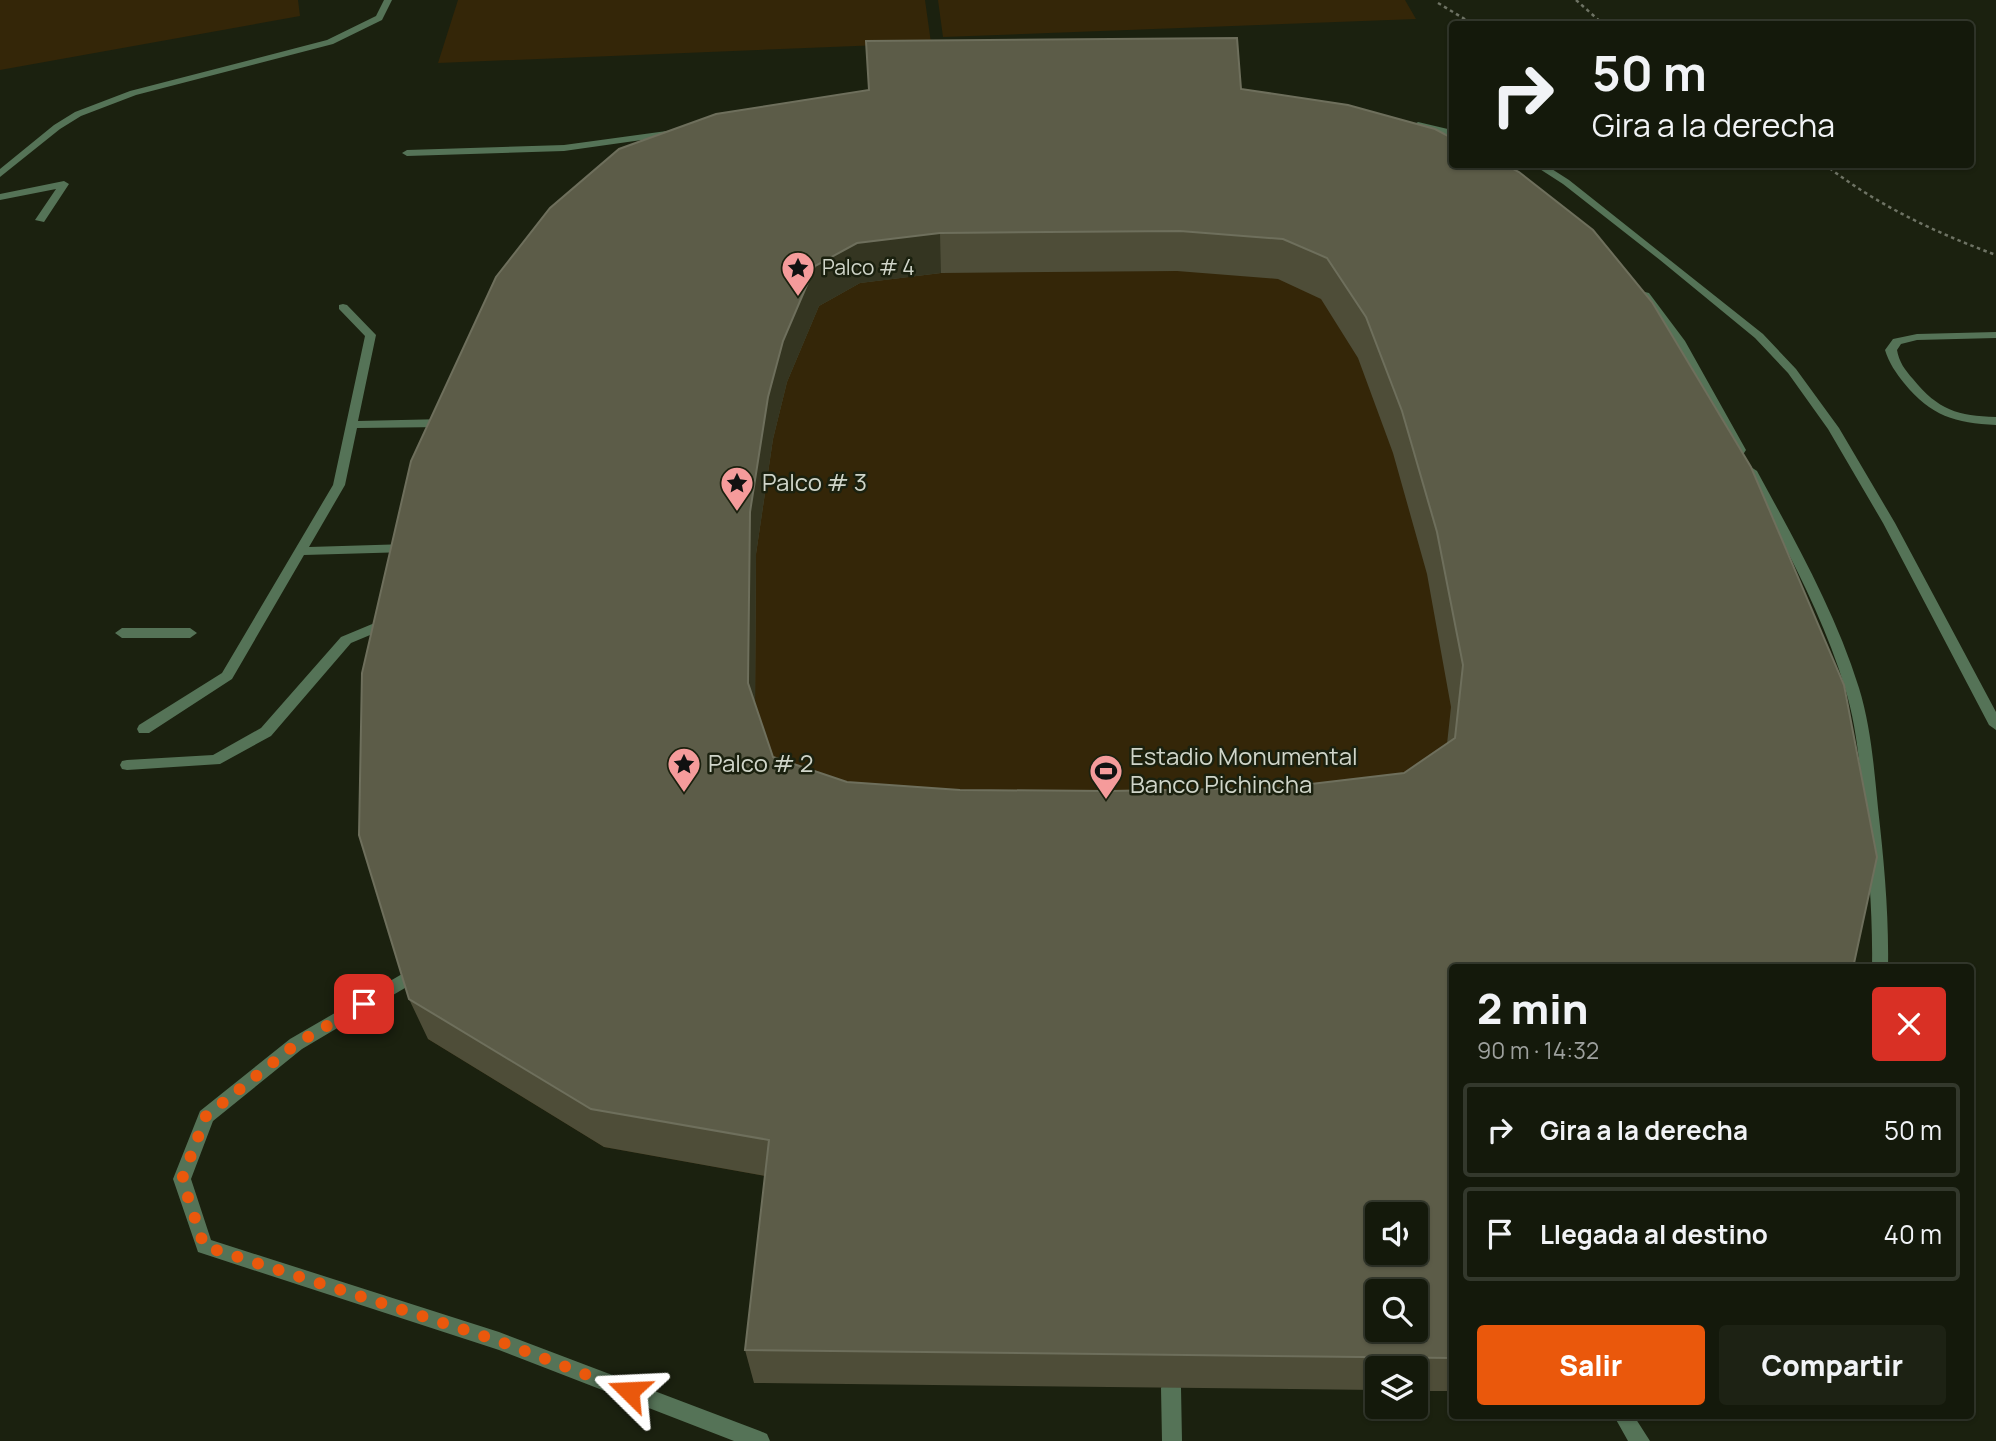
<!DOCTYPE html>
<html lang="es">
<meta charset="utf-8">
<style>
body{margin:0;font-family:Manrope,sans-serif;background:#1d2214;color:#f1f3f6;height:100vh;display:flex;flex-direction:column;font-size:26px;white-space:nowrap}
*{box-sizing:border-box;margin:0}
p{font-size:23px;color:#9da09d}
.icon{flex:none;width:38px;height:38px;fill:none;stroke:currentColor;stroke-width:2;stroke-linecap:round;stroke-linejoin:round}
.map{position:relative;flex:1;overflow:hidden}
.drawer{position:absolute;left:1449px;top:964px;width:525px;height:455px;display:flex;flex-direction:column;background:#14190b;border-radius:7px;box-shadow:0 2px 5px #0004,0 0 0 2px #33382c}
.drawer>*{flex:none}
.top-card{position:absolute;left:1449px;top:21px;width:525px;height:147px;border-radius:7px;box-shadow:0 2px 5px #0004,0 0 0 2px #33382c;background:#14190b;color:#f1f3f6;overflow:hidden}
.tools{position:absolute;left:1365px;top:1202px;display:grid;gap:14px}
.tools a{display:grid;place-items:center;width:63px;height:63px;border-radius:7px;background:#14190b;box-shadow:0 2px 5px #0004,0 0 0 2px #33382c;font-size:35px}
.pin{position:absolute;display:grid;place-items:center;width:60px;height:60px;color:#fff;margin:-30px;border-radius:14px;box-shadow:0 4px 10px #0006}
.me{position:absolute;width:77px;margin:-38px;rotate:291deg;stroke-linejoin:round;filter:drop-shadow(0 0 5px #0008)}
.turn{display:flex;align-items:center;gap:24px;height:147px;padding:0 28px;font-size:32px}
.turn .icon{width:91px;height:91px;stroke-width:2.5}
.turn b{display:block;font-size:49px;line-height:60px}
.round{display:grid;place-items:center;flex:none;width:74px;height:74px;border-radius:7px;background:#1d2214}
.summary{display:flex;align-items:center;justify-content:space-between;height:119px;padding:0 28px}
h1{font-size:42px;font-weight:800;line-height:52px}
.primary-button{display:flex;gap:14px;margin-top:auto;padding:14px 28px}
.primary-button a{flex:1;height:80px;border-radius:7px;background:#ea580c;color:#fff;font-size:28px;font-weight:800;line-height:80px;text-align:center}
.primary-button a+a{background:#1d2214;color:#f1f3f6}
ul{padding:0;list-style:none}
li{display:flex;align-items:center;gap:21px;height:94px;margin:0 14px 10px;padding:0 14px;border:4px solid #33382c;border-radius:7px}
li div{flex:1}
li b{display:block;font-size:26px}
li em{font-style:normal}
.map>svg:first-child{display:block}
.green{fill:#342608;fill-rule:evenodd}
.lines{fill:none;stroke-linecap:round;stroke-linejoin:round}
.path{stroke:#6e7364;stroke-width:2.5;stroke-dasharray:3.5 3.5;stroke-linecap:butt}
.lane{fill:#557357;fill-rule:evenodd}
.wall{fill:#4e4d38;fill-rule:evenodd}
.shaded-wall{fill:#343521}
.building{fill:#5c5c48;stroke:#6e6f5c;stroke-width:2;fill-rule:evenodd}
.route{stroke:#ea580c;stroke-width:12;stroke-dasharray:0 21.6}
.labels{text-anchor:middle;stroke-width:5;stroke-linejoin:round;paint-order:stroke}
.far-poi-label{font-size:21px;fill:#d0d5c9;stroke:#1b210f;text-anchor:start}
.poi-label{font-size:24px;fill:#d0d5c9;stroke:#1b210f;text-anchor:start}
</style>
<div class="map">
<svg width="1996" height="1441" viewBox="0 0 1996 1441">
<rect width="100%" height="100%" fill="#1b210f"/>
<path class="green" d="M0 0H298L300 16 0 70Z
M458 0H925L931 43 438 63Z
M938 0H1405L1416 19 943 37Z
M1233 76 1237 127 1509 212 1452 968 1416 1368H1377L777 1178 604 1147 428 1039 870 103 868 78ZM1377 1214H1416V1253H1377ZM1377 1292H1416V1330H1377Z"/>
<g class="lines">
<path class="path" d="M1576 0 1603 24
M1438 3 1473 24
M1824 164C1877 205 1934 232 1996 255"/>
<path class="lane" d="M384 0H392L382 20 333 44 136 95 81 116 60 129 0 177V169L54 125 75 112 130 91 327 40 376 16Z
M1418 122 1452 130V136L1415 127 1413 125Z
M674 130 679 133 677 135 564 151 407 156 402 153 407 150 564 145Z
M1532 164H1544L1569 180 1763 334 1796 369 1839 428 1895 523 1996 712V730L1989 725 1883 523 1828 429 1788 373 1755 338 1660 260 1563 184Z
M64 181 69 184 44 222 35 220 56 189 0 200V194Z
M1645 292 1649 293 1685 341 1746 450 1744 453 1740 454 1734 450 1675 342 1640 295Z
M343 304 347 305 376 335 358 421 445 419 451 423 445 427 357 428 345 485 309 547 408 544 414 548 408 552 304 555 232 679 149 733H139L137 729 139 725 222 673 333 485 365 336 339 309V305Z
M1996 332V338L1917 340 1901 344 1897 350C1899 362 1905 370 1913 379 1938 410 1958 416 1996 417V425C1955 423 1931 416 1904 383 1896 373 1889 363 1885 350L1893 339 1917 334Z
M1751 467 1757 471C1795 541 1835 611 1859 688 1871 727 1874 768 1878 808 1884 861 1889 914 1888 968H1872C1873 914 1868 862 1864 809 1860 768 1857 727 1845 688 1822 612 1782 541 1745 471Z
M389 617 396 622 394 625 351 643 271 736 220 764 127 770 122 769 120 765 122 761 127 760 213 755 261 728 341 637Z
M122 628H190L197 633 190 638H122L115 633Z
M409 970 415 972 417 977 415 982 302 1049 213 1121 191 1179 211 1240 499 1332 760 1431 767 1434 770 1441H734L499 1350 198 1252 173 1179 200 1111 290 1039Z
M1171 1378 1178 1381 1181 1388 1182 1441H1162L1161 1388 1164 1381Z
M1614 1416H1634L1650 1441H1628Z"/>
</g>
<path class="wall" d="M1241 89 1504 164 1452 968V1391H1416V1368H1377V1390L754 1383 745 1350 765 1176 604 1147 428 1039 409 999 869 90ZM1177 271 1278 279 1321 299 1358 358 1393 453 1427 574 1451 707 1447 744 1404 773 1277 788 1110 791 960 790 847 782 773 757 755 703 756 554 773 439 787 382 819 306 860 283 941 273Z"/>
<path class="shaded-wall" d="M940 233 941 273 860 283 819 306 787 382 773 439 756 554 755 725 748 683 750 512 768 397 783 341 815 266 857 243Z"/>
<path class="building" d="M1237 38 1241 89 1348 105 1435 129 1452 138V164H1504L1519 172 1593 230 1652 302 1751 467 1844 685 1877 857 1853 968H1452V1358L745 1350 769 1140 591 1109 409 999 359 835 362 673 411 461 496 277 550 208 619 149 716 114 869 90 866 41ZM1180 231 1283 239 1327 258 1366 317 1402 411 1437 532 1463 665 1455 738 1404 773 1277 788 1110 791 960 790 847 782 773 757 748 683 750 512 768 397 783 341 815 266 857 243 940 233ZM1377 1214H1416V1253H1377ZM1377 1292H1416V1330H1377Z"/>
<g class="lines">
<path class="route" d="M364 1004 296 1044 206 1116 182 1179 204 1246 499 1341 629 1391"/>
</g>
<defs>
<symbol id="sight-pin" viewBox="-11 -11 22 30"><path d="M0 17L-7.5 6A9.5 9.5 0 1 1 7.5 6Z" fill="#f59b9b" stroke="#1b210f"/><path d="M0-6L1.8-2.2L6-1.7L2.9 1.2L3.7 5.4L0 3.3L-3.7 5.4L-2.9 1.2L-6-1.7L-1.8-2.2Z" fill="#111"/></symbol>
<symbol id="stadium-pin" viewBox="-11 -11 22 30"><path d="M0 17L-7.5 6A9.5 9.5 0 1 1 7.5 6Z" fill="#f59b9b" stroke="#1b210f"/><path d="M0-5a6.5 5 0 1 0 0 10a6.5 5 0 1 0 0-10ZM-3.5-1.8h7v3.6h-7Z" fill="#111"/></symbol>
</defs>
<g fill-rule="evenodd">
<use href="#sight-pin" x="779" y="249" width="38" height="52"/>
<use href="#sight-pin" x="718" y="464" width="38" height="52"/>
<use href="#sight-pin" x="665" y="745" width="38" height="52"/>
<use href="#stadium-pin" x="1087" y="752" width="38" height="52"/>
</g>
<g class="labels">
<g class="far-poi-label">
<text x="822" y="275">Palco # 4</text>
</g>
<g class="poi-label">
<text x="762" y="491">Palco # 3</text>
<text x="1130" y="765">Estadio Monumental<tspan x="1130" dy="28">Banco Pichincha</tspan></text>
<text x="708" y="772">Palco # 2</text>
</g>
</g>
</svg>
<div class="tools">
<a><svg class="icon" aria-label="sound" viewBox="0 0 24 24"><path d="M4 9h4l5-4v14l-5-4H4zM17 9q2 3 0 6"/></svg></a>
<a><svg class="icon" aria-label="search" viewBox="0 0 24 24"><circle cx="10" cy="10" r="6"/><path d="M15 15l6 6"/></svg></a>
<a><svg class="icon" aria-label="layers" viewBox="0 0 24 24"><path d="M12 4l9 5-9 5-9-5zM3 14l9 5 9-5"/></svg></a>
</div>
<div class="pin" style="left:364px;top:1004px;background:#d93025"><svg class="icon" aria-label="arrive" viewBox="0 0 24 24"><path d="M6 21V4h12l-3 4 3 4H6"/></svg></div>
<svg class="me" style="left:629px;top:1391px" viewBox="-20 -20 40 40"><path d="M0-17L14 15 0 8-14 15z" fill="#ea580c" stroke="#fff" stroke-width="4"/></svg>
<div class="top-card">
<div class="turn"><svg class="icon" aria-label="right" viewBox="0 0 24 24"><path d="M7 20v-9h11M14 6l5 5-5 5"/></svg><div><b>50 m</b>Gira a la derecha</div></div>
</div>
<section class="drawer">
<div class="summary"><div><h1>2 min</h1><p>90 m · 14:32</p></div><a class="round" style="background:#d93025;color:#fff"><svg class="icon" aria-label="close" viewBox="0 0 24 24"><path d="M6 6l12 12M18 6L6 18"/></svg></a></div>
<ul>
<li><svg class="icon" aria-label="right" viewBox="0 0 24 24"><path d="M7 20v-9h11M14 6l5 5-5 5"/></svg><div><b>Gira a la derecha</b></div><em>50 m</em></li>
<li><svg class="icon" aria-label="arrive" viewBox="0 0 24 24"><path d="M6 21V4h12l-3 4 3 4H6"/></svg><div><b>Llegada al destino</b></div><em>40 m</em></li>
</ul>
<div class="primary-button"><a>Salir</a><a>Compartir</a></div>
</section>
</div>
